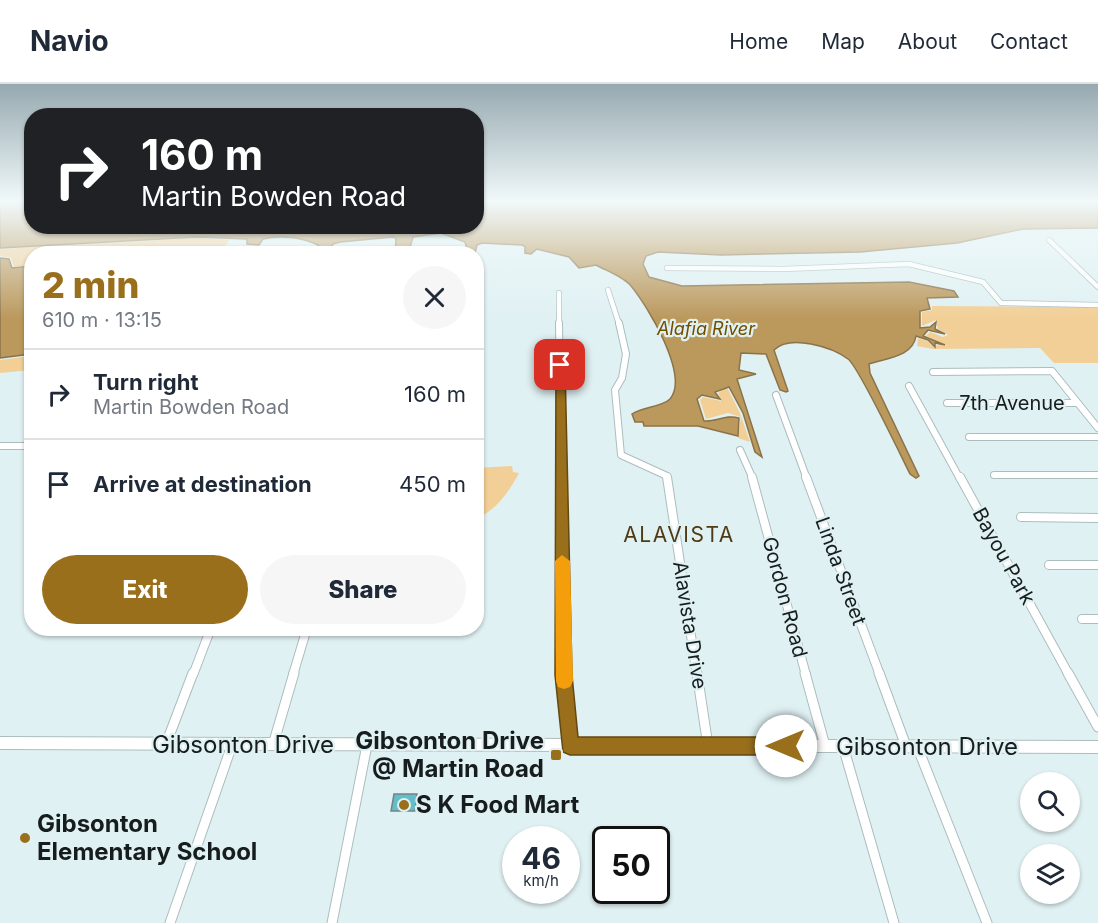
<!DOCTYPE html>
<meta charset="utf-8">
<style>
body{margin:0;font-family:Inter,sans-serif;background:#f6f6f7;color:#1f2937;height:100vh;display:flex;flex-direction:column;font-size:22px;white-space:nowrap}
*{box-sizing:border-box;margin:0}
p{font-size:20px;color:#747a83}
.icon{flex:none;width:33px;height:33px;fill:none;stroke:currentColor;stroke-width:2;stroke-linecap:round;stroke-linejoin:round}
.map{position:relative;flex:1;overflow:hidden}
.panel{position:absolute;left:24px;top:162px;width:460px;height:390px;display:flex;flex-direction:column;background:#fff;border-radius:24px;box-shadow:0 2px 4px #0004}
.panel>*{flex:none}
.top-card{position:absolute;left:24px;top:24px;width:460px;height:126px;border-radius:24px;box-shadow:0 2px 4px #0004;background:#202124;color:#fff;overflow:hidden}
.fabs{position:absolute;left:1020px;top:688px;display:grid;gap:12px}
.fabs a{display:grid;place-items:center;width:60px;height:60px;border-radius:50%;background:#fff;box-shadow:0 2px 4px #0004;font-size:30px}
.speed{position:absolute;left:502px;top:742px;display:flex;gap:12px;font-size:30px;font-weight:700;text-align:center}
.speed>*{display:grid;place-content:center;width:78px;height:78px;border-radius:50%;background:#fff;box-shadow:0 2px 4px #0004;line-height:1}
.speed small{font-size:15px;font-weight:400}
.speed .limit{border:3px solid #111;border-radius:9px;background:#fff;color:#111}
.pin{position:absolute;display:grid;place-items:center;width:51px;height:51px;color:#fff;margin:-26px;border-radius:12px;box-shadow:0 3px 9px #0006}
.me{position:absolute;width:66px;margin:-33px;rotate:270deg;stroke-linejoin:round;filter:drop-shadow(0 0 4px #0008)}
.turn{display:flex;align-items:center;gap:21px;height:126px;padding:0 18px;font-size:27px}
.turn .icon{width:78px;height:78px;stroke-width:2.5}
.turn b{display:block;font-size:42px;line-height:51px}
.round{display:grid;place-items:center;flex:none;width:63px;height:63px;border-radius:32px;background:#f6f6f7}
.summary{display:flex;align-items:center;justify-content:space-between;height:102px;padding:0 18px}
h1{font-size:36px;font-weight:800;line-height:45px;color:#996f1c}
.button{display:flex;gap:12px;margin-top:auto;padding:12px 18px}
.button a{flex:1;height:69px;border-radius:36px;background:#996f1c;color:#fff;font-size:24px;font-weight:800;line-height:69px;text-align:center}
.button a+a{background:#f6f6f7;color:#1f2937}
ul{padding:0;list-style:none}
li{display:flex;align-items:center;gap:18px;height:90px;padding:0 18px;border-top:2px solid #e0e1e3}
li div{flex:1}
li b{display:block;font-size:22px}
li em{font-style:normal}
header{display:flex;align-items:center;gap:36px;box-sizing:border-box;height:84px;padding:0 30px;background:#fff;border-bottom:2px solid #e0e1e3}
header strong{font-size:28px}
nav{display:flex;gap:33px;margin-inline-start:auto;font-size:21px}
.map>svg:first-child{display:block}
.green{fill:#f2cf96}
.water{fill:#bb985c;stroke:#8a7349;stroke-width:1.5}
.building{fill:#63bec9;stroke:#748486;stroke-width:1.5}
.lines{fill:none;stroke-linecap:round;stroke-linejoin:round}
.street-far3-casing{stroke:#acbdbe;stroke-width:6}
.street-far2-casing{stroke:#acbdbe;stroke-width:8}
.street-far1-casing{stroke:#acbdbe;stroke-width:10}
.street-casing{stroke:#acbdbe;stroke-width:11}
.secondary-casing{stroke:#acbdbe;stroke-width:2}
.street-far3{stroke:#fff;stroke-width:4.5}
.street-far2{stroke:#fff;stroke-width:6}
.street-far1{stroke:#fff;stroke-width:8}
.street{stroke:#fff;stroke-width:9}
.secondary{fill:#fff;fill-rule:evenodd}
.route{fill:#996f1c;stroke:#634812;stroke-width:1.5}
.slow{fill:#f59e0b}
.poi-dot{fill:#996f1c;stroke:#e0f1f3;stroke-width:2}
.labels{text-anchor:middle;stroke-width:4.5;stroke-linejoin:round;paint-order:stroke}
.far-water-label{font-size:18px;font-style:italic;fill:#704e00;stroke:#e0f1f3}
.street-label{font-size:20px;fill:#171d1e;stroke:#e0f1f3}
.neighbourhood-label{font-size:21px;letter-spacing:1.5px;fill:#4f3a15;stroke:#e0f1f3}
.near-poi-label{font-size:24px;font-weight:bold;fill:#171d1e;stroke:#e0f1f3;text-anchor:start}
.near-street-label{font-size:24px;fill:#171d1e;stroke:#e0f1f3}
</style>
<header>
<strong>Navio</strong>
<nav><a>Home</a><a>Map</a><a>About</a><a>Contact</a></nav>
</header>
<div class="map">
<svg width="1098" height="839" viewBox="0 0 1098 839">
<rect width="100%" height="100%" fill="#e0f1f3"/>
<path class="green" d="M196 154 229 156 221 169 32 170 31 181 14 183 11 174 0 172V165Z
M932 222 1098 223V279H1054L1040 264 933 265 917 262 918 254 927 257 935 264 937 261 948 262 926 252 930 248 943 253 948 251 938 245 936 236 922 242V228L932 226Z
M31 272V286L0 289V276Z
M724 305H728L740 329 750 358 738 354 741 333 728 329 706 335 700 316 703 313 721 317 718 309Z
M512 382 513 388 519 389C510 406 496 427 477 434V384Z"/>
<path class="water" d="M0 117H31L32 142H477V117H1098V144L1023 145 957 159 860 168 721 171 658 168 646 172 643 180 649 193 682 202 909 198 954 207 958 213 927 214 930 225 920 227V244L930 243 936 238 935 245 945 250 928 246 923 252 945 261 935 259V263L928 256 916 252C913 273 886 274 869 280L870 289 919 392 916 394 910 390C901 372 858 282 848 275 832 263 790 250 774 266L788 307 786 308 780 306 766 270 741 269 739 286 756 290 737 295 762 373 755 368 743 329 729 303 715 308 720 315 702 311 697 315 704 337C717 338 725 330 739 334L738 352 698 342H644L643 338H635L632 330C642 323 662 323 670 315 690 292 647 221 631 202 624 193 607 187 596 181L579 184 569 173 537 165 531 170 525 169V163L522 161 482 159 477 161 475 169H468L465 158 441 149 413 153 408 170 395 169 396 155 393 153 340 158 333 160 326 170 316 169 318 161C302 153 280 151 263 155L259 161 247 160V155L197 153 0 164Z
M0 174 9 175 12 184 31 182C32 191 26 198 27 207L31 211V270L0 274Z"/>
<path class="building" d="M394 710H417L415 727H391Z"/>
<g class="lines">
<defs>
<path id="street-far3" d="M1049 156 1098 203
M285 170 287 166
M667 184 783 185 909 180 983 198 1001 219 1098 221
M608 206 619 240
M559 209V240"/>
<path id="street-far2" d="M559 239 561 395
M619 239 626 270 622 294 615 306 621 371 667 392V395
M933 288 1052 287 1098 344
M909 302 960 395
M776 311 807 395
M947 319H1077
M969 353H1098
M0 362H32
M740 366 753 395
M994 391H1098"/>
<path id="street-far1" d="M561 393 564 591
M667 393 697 591
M752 393 806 591
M806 393 880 591
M960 393 1069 591
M1021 433 1098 434
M1049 481H1098
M1082 535H1098
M193 591 211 544
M293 591 307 544"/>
<path id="street" d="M564 589 570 662
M697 589 708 662
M805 589 825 662
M879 589 906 662
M1068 589 1098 643
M166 660 193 589
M273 661 294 589
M843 662 894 839
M917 662 987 839
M170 839 232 661
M332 839 367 661"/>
<path id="secondary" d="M0 653 1098 657V669L0 665Z"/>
</defs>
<use href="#street-far3" class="street-far3-casing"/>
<use href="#street-far2" class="street-far2-casing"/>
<use href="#street-far1" class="street-far1-casing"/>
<use href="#street" class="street-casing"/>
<use href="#secondary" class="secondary-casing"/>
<use href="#street-far3" class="street-far3"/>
<use href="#street-far2" class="street-far2"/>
<use href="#street-far1" class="street-far1"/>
<use href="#street" class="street"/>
<use href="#secondary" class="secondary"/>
</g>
<linearGradient id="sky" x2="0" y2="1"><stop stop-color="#96a9b0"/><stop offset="0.5" stop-color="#f1f9fa"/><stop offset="1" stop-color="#f1f9fa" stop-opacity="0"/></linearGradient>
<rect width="1098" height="235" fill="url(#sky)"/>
<path class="route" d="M556 278 565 281 572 591 578 653H786L793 656 795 662 793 669 786 671H570L563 668 555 591Z"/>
<path class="slow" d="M562 471 570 477 573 597 570 603 564 605 558 603 556 597 555 477Z"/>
<g class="poi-dot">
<rect x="550" y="665" width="12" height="12" rx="3"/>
<circle cx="404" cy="721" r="6"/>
<circle cx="25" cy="754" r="6"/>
</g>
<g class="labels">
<g class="far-water-label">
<text x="706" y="251">Alafia River</text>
</g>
<g class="street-label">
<text x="1012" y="326">7th Avenue</text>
<text transform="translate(1004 472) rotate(61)" y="7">Bayou Park</text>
<text transform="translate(841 487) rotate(70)" y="7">Linda Street</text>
<text transform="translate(785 513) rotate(75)" y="7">Gordon Road</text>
<text transform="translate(690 541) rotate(81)" y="7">Alavista Drive</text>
</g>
<g class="neighbourhood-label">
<text x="679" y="458">ALAVISTA</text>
</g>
<g class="near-poi-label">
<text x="544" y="665" text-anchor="end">Gibsonton Drive<tspan x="544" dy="28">@ Martin Road</tspan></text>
<text x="416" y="729">S K Food Mart</text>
<text x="37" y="748">Gibsonton<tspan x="37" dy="28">Elementary School</tspan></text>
</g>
<g class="near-street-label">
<text x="243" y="669">Gibsonton Drive</text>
<text x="927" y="671">Gibsonton Drive</text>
</g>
</g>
</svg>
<div class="fabs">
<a><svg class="icon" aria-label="search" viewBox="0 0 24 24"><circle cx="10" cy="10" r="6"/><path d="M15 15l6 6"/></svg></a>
<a><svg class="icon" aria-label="layers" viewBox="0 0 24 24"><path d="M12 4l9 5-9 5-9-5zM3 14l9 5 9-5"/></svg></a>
</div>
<div class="speed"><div>46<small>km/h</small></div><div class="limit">50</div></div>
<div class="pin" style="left:560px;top:281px;background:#d93025"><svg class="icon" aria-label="arrive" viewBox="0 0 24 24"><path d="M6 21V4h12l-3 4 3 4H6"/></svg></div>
<svg class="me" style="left:786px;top:662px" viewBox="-20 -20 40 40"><circle r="19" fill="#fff"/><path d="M0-13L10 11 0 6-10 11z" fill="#996f1c"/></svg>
<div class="top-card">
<div class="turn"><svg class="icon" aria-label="right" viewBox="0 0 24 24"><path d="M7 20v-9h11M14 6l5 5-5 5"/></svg><div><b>160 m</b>Martin Bowden Road</div></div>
</div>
<section class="panel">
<div class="summary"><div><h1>2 min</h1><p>610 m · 13:15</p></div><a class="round"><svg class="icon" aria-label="close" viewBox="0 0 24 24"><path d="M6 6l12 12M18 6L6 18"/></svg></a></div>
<ul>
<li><svg class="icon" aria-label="right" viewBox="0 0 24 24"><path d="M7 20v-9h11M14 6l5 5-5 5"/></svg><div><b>Turn right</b><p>Martin Bowden Road</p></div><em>160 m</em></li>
<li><svg class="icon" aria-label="arrive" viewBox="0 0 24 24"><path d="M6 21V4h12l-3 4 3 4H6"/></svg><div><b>Arrive at destination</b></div><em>450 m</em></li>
</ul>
<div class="button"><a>Exit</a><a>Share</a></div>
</section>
</div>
